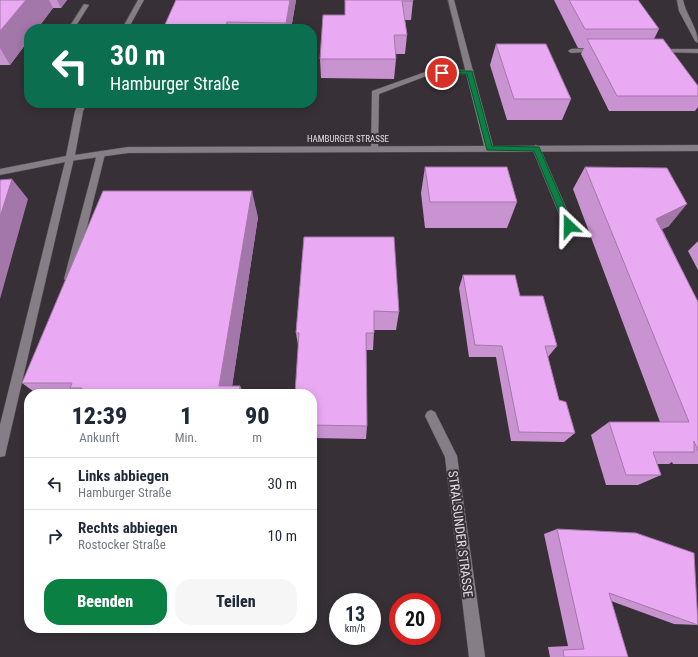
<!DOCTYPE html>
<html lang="de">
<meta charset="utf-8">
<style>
body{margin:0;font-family:"Roboto Condensed",sans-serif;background:#f6f6f7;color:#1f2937;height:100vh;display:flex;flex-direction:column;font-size:15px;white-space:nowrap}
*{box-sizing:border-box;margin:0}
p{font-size:13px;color:#747a83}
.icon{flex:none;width:22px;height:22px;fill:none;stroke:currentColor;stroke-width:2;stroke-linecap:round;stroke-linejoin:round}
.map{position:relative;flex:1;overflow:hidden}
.sheet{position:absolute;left:24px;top:389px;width:293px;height:244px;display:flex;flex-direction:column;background:#fff;border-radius:16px;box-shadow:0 2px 10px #0003}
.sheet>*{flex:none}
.top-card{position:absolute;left:24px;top:24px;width:293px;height:84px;border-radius:16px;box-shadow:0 2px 10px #0003;background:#0b6e4f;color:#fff;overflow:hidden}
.speed{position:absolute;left:329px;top:593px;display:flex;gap:8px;font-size:20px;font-weight:700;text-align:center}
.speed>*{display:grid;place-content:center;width:52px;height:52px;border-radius:50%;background:#fff;box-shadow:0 2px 10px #0003;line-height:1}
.speed small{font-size:10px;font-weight:400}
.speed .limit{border:6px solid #d22;background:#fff;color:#111}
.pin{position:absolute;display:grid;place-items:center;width:34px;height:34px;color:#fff;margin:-17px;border:2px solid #fff;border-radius:50%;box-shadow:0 1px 4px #0007}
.me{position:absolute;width:44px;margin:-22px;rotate:337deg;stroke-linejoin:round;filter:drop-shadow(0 0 3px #0008)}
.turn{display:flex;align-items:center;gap:14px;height:84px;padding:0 20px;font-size:18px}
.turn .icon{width:52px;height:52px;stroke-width:2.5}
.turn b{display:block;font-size:28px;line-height:34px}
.eta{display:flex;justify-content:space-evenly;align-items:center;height:68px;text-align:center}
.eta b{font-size:24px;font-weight:800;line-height:28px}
.cta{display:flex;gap:8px;margin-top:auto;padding:8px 20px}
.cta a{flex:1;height:46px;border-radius:16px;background:#0b8043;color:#fff;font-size:16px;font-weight:800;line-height:46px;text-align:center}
.cta a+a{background:#f6f6f7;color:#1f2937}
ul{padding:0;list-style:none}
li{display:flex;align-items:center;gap:12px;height:52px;padding:0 20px;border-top:1px solid #e0e1e3}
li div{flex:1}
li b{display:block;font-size:15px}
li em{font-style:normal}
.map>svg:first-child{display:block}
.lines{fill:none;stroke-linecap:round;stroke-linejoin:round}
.service-casing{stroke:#555055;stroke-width:1}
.minor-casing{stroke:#555055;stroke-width:1}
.service{fill:#857e86;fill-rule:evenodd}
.minor{fill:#857e86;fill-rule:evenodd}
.wall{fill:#c992d1}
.shaded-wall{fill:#a477aa}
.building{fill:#eaaaf3;stroke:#a477aa}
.route{fill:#0b8043;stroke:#07532c}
.labels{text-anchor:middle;stroke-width:4;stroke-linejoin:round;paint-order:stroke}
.far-street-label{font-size:9px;fill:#e1dde1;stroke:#373137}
.near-street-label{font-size:13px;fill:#e1dde1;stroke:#373137}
</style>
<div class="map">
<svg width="698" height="657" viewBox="0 0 698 657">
<rect width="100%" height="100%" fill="#373137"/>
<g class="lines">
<defs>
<path id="service" d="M84 4 89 5 74 29H68Z
M597 48 600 50 599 51 571 53 568 51 571 49Z
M655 49H698V53L657 52 654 50Z
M473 70V74H470L429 75 379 94 378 149 374 152 371 151 372 91 428 71Z
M536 145 540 148 574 226 572 228 569 229 564 226 532 148Z
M101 151 105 154 74 279 69 283 64 279 97 154Z
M70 155 74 158 6 451 5 456 0 457V425L66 158Z"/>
<path id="minor" d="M138 0H144L128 29H122Z
M448 0H454L493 146 698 145V151L128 153 70 161 0 175V169L66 156 75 111 79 103H87L83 111 75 155 128 147 484 146Z
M677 0H683C686 15 698 28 698 43L695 41 679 11Z
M431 410 435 412 457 456 485 657H469L445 457 425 416 427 412Z"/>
</defs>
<use href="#service" class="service-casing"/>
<use href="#minor" class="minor-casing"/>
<use href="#service" class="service"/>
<use href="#minor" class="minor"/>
</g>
<path class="wall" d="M0 0H67L61 8H53L10 65H0Z
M176 0H296L291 29H163Z
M345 0 413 1 411 20H405L407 35 405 54H396V59L394 79 321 78 320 59 345 15Z
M554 0H638L659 29 654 39 698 86V107L695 111H609L581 54 584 48H578Z
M496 44 571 99 562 120H507L490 65Z
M425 167 517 202 507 228H425L421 193Z
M585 167 669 226 662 229 698 302V464H673L672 462 669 464H657L661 475 638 485H606L591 435 609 422H660L573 189Z
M258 217 232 386H240L244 394H37L22 383Z
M304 237 399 312 396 330H374L373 350H366L367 426 366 439 312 438V394L298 345 296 333Z
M698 241V270L688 251Z
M463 275 520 296 557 346 548 357 559 400 575 433 564 442 511 441 496 357H469L459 288Z
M557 529 698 625 674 624 611 601 628 657H550L548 647 568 646 544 534Z"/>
<path class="shaded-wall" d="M26 0H49L53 8 37 29H29V39L10 65 0 48V31Z
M57 0H67L61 8Z
M290 0H296L291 29H286V23Z
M227 22 229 29H225Z
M12 179 28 199 0 299V217Z
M252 191 258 217 231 394 219 386Z
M687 204 669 226 640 240 656 219Z
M240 386 244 394H239Z"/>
<path class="building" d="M0 0H26L0 31Z
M176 0H290L286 23 227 22 225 29H163Z
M345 0H413V1H402L407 35H394L396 59H320L323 15H345Z
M569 0H638L659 29H585Z
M587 39H663L698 86V96H617Z
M496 44H546L571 99H514Z
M425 167H507L517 202H430Z
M585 167 667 168 687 204 656 219 698 302V451L694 441V452H653L661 475H626L609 422H689Z
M12 179 0 217V180Z
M103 191H252L219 386H240L239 394H80L82 388H70L72 383H22Z
M304 237H394L399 312 374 311V333H366L367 426 312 425V394H295L299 333H296Z
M463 275H515L520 296H543L557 346H545L559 400 566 402 575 433 519 432 502 346 475 345Z
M557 529 636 533 694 553 698 625 609 593 628 657H564L563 650 584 649Z"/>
<path class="route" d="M440 71H472L492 146 539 147 573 226 572 228H566L565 226 534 151 487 150 467 74H442L439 73Z"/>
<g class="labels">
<g class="far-street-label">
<text x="348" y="142">HAMBURGER STRASSE</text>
</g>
<g class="near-street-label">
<text transform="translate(461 534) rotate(83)" y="5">STRALSUNDER STRASSE</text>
</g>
</g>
</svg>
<div class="speed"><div>13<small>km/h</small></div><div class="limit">20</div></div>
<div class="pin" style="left:442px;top:73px;background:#d93025"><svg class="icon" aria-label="arrive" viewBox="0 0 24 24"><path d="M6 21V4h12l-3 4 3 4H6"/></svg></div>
<svg class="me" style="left:569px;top:226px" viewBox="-20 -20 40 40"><path d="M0-17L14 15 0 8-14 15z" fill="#0b8043" stroke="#fff" stroke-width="4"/></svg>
<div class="top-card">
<div class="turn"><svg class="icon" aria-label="left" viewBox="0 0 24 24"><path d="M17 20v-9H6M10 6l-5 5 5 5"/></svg><div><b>30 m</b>Hamburger Straße</div></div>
</div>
<section class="sheet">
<div class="eta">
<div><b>12:39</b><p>Ankunft</p></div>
<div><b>1</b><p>Min.</p></div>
<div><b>90</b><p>m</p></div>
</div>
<ul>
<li><svg class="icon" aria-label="left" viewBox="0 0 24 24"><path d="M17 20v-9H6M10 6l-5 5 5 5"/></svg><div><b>Links abbiegen</b><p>Hamburger Straße</p></div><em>30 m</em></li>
<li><svg class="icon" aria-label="right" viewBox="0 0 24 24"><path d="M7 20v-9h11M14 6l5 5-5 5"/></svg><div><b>Rechts abbiegen</b><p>Rostocker Straße</p></div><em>10 m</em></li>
</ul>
<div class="cta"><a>Beenden</a><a>Teilen</a></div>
</section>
</div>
